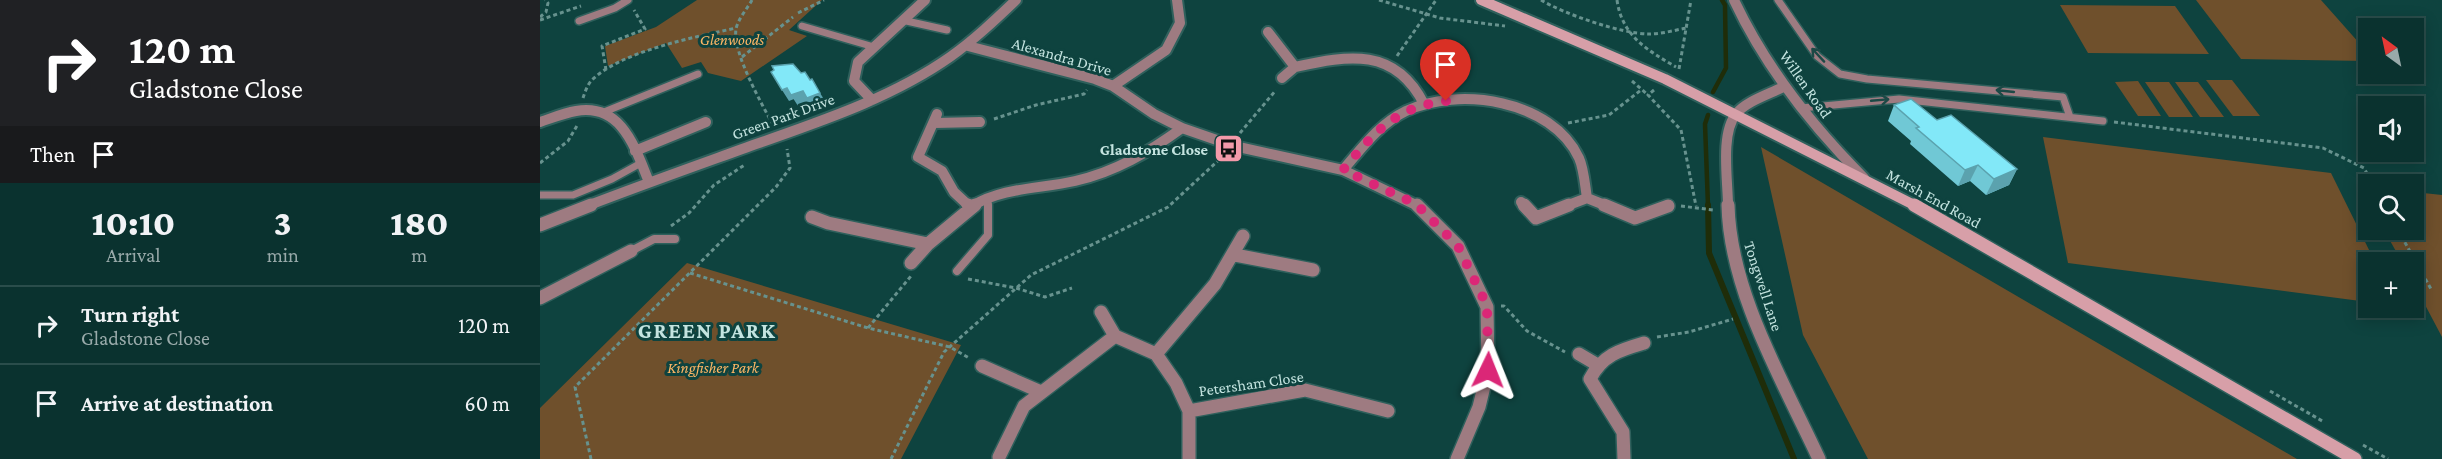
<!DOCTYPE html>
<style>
body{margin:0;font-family:"Crimson Pro",serif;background:#183e3b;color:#f1f3f6;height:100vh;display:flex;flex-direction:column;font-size:22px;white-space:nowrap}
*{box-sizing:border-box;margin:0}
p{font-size:20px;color:#9aa}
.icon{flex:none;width:33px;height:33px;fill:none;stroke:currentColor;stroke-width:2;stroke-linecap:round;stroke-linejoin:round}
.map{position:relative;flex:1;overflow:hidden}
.sheet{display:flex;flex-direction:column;background:#0a322f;width:540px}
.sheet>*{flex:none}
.hud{background:#202124;color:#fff;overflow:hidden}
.needle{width:39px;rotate:327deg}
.buttons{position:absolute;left:1818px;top:18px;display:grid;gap:12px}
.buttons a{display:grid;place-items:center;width:66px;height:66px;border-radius:0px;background:#0a322f;box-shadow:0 3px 15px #0003,0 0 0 2px #2a4d4b;font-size:30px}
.pin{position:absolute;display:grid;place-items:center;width:51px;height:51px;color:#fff;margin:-62px -26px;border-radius:50% 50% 50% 0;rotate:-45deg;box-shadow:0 0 6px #0007}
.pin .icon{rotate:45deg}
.me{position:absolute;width:66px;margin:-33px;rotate:2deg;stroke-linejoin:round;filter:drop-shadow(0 0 4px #0008)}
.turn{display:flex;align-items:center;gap:21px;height:126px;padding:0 30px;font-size:27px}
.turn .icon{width:78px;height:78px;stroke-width:2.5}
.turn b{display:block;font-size:42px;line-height:51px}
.then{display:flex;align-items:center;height:57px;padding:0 30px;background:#0003;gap:12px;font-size:22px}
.eta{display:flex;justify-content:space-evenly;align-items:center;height:102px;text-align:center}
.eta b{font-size:36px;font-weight:800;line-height:42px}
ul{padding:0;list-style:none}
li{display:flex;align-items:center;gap:18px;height:78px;padding:0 30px;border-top:2px solid #2a4d4b}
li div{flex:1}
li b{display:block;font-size:22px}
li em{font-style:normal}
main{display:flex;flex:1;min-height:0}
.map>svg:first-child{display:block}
.green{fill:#6f502c}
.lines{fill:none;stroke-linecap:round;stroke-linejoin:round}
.stream-far1{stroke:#1f2d09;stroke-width:4.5}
.stream{stroke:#1f2d09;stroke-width:6}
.lane-far1-casing{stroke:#2f605c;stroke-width:10}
.lane-casing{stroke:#2f605c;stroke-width:11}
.street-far1-casing{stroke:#2f605c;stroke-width:14}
.street-casing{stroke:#2f605c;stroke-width:16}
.secondary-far1-casing{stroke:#2f605c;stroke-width:14}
.secondary-casing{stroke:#2f605c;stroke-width:16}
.path{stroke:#67928e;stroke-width:3;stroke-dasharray:4 3;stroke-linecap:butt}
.lane-far1{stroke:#9e7b81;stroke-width:7}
.lane{stroke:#9e7b81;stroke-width:8}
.street-far1{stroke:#9e7b81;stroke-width:10}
.street{stroke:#9e7b81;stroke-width:13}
.secondary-far1{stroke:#d79fa8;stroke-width:10}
.secondary{stroke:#d79fa8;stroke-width:13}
.wall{fill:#70c8d5}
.shaded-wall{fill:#5ba2ae}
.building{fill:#82e8f8;stroke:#5ba2ae;stroke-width:1.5}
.oneway{stroke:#1c4946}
.route{stroke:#db2777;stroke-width:10;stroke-dasharray:0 18}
.labels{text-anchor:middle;stroke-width:6;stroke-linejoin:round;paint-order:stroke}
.park-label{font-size:16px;font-style:italic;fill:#fdb665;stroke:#0e433f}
.street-label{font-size:16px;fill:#c4e4e0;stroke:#0e433f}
.poi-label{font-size:16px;font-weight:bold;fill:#c4e4e0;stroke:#0e433f;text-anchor:end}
.district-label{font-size:22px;font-weight:bold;letter-spacing:1.5px;fill:#c4e4e0;stroke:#0e433f}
</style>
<main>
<section class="sheet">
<div class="hud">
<div class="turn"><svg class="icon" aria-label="right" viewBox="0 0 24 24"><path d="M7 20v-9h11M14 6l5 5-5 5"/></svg><div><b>120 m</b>Gladstone Close</div></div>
<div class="then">Then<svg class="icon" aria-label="arrive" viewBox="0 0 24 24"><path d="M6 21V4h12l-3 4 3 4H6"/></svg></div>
</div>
<div class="eta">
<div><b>10:10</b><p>Arrival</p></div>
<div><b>3</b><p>min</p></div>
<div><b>180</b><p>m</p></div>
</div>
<ul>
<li><svg class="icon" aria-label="right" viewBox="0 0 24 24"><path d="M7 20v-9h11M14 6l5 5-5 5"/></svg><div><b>Turn right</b><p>Gladstone Close</p></div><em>120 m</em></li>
<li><svg class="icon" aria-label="arrive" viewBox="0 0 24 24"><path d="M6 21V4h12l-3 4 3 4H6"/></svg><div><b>Arrive at destination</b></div><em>60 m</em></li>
</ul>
</section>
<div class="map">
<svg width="1902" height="459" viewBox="0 0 1902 459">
<rect width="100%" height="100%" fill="#0e433f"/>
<path class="green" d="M157 0H282L249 30 267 36 201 81 168 73 161 62 142 68 126 43 68 66 65 46 116 27Z
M1656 0H1781L1828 53V61L1701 59Z
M1520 5 1635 6 1669 54 1548 53Z
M1666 80H1692L1720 116H1693Z
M1598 81 1621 116H1598L1575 82Z
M1605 82H1629L1653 117H1629Z
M1635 82H1658L1684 117H1660Z
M1503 137 1791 173 1835 262H1828V302L1528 263Z
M1221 147 1757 459H1328L1263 335Z
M1874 192 1902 195V337L1874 284V262H1862L1844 230H1874Z
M147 263 421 345 361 459H0V408Z"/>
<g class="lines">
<path class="stream-far1" d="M1173 92 1186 68 1185 5 1182 0
M1168 206 1165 124 1168 115"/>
<path class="stream" d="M1168 205 1169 253 1254 459"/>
<defs>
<path id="lane-far1" d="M1238 0 1277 56 1300 74 1327 79 1523 97 1530 117
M362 20 407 30
M39 21 75 8 88 0
M262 26 334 47
M1261 108 1359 99 1563 121
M64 112 158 74
M0 195H33L72 179 101 163
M448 198V206"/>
<path id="lane" d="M91 251 114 239H135
M417 271 448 235V205"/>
<path id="street-far1" d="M1194 0C1226 68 1271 125 1324 178
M728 32 755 67C809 55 855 47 884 104
M428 46 555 79 573 86 614 114 642 128 694 146 803 170 878 206
M742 78 755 67
M573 86 626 50 640 23 637 0
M332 100 314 81 318 62 385 0
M397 114 378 157 402 171 414 192 429 206
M0 122C12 118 24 113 36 111 82 103 95 148 109 182
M394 123 440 122
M95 151 166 122
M803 170C822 148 839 124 866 111 919 86 1012 100 1039 158 1044 169 1045 186 1047 198L1067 206
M981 202 985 206
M47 206C104 184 161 164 219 143 284 120 353 97 410 57 434 40 455 20 476 0
M432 206C464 187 500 189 535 181 575 172 609 152 642 128
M1026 206 1047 198
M1188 206C1188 181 1180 134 1196 114 1206 101 1230 94 1245 86"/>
<path id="street" d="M428 205 430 207
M877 205 918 246 947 307 948 370 939 407 917 459
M984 205 996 218 1029 205
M1064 205 1095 218 1128 206
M1188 205C1190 292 1243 381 1279 459
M272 217 288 223 388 244 435 205
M0 225 51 205
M695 255 773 270
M371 263 388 244
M0 298 91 251
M561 312 575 336
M616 354 675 284 703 236
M1039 354 1056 364
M442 366 501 392
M649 411 765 390 848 411
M459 457 484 406 575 336 616 354 636 383 649 411V459
M1084 459 1083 432 1050 379C1062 355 1080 350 1104 343"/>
<path id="secondary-far1" d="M941 0 1125 79 1376 206"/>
<path id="secondary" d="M1374 205 1815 459"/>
</defs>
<use href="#lane-far1" class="lane-far1-casing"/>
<use href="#lane" class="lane-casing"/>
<use href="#street-far1" class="street-far1-casing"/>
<use href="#street" class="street-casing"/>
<use href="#secondary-far1" class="secondary-far1-casing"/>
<use href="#secondary" class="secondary-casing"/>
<path class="path" d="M212 0C207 9 198 19 196 29 192 52 222 104 233 125
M839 0 900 18 965 26
M1001 0C1024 14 1082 34 1109 34 1122 34 1135 30 1147 28
M1077 0C1082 36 1107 50 1136 67
M258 13 284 0
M0 17 6 12 8 3 5 0
M0 20 41 6
M857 56 896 0
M202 57 253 17
M1139 69 1151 0
M66 70 62 46 105 29 94 10
M1092 81 1108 95
M1114 90 1108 95 1141 130 1156 206
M43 98C45 92 47 86 51 81 80 51 156 37 196 28
M454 119 496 105 544 94 547 90
M1574 122 1783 148 1824 168 1833 184
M1028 123 1069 115 1101 90
M700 133 736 90
M0 163 28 141 38 124
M1141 206 1173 210
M131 226 149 213 174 185 206 164
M1858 230 1891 289
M150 273 328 328 410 347 429 358
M428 279 476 288 505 297 532 288
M961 306H964L987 331 1025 352
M328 328 371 276
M1117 337 1149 332 1193 319
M1730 391 1784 422
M1823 445 1848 459
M51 459 35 387 236 187 250 168 247 149
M351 459 404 352 491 275 628 207 682 157"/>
<use href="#lane-far1" class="lane-far1"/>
<use href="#lane" class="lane"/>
<use href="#street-far1" class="street-far1"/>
<use href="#street" class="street"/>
<use href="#secondary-far1" class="secondary-far1"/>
<use href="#secondary" class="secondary"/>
</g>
<path class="wall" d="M1354 105 1397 120 1477 169 1469 185 1446 195 1430 181 1418 186 1370 144 1371 141 1348 121Z"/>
<path class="shaded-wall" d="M247 88 254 99 249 101 242 90Z
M263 91 280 93 287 104 274 109 270 102 258 106 251 95Z
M1438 165 1430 181 1418 186 1425 170Z
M1477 169 1469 185 1446 195 1454 179Z"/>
<path class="building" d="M253 64 261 73 265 72 270 80 272 79 280 93 267 98 263 91 251 95 247 88 242 90 231 72 234 70 232 66Z
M1371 99 1397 120 1411 115 1477 169 1454 179 1438 165 1425 170 1376 128 1379 127 1354 105Z"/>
<defs><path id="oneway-shaft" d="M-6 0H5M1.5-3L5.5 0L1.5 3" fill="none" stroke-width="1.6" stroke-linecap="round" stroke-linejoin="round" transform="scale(1.5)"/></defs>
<g class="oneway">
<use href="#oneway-shaft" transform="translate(1278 55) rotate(-133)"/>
<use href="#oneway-shaft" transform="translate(1465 91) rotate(-174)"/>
<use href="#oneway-shaft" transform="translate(1340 100) rotate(-5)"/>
</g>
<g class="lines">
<path class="route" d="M906 101C855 107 834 133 803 170L876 204 918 246 947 306 948 370"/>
</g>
<defs>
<symbol id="bus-square" viewBox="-11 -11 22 22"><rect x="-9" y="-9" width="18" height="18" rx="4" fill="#f39aaa" stroke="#0e433f"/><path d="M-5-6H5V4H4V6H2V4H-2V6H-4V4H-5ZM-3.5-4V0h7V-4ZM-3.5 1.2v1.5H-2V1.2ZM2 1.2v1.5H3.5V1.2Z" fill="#111"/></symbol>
</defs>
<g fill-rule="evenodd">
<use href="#bus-square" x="672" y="132" width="33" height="33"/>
</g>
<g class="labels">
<g class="park-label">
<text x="192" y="45">Glenwoods</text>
<text x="173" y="373">Kingfisher Park</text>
</g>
<g class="street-label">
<text transform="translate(522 56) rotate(16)" y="6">Alexandra Drive</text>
<text transform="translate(1266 84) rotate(55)" y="6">Willen Road</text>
<text transform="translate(243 116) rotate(-20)" y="6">Green Park Drive</text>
<text transform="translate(1394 198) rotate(29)" y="6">Marsh End Road</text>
<text transform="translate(1224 286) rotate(72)" y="6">Tongwell Lane</text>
<text transform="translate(711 383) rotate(-8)" y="6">Petersham Close</text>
</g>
<g class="poi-label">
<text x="668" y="155">Gladstone Close</text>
</g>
<g class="district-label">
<text x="167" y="338">GREEN PARK</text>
</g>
</g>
</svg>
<div class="buttons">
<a><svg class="needle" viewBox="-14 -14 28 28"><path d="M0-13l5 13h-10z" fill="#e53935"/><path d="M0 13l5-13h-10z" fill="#9aa"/></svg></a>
<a><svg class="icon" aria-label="sound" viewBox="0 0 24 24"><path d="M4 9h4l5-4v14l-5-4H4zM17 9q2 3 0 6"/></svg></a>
<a><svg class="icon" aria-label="search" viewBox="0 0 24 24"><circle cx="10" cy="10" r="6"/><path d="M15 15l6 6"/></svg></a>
<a>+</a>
</div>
<div class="pin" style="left:906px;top:101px;background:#d93025"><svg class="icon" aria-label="arrive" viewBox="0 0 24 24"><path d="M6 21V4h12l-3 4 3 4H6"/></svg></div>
<svg class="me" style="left:948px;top:370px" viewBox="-20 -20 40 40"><path d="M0-17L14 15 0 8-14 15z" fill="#db2777" stroke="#fff" stroke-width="4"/></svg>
</div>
</main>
